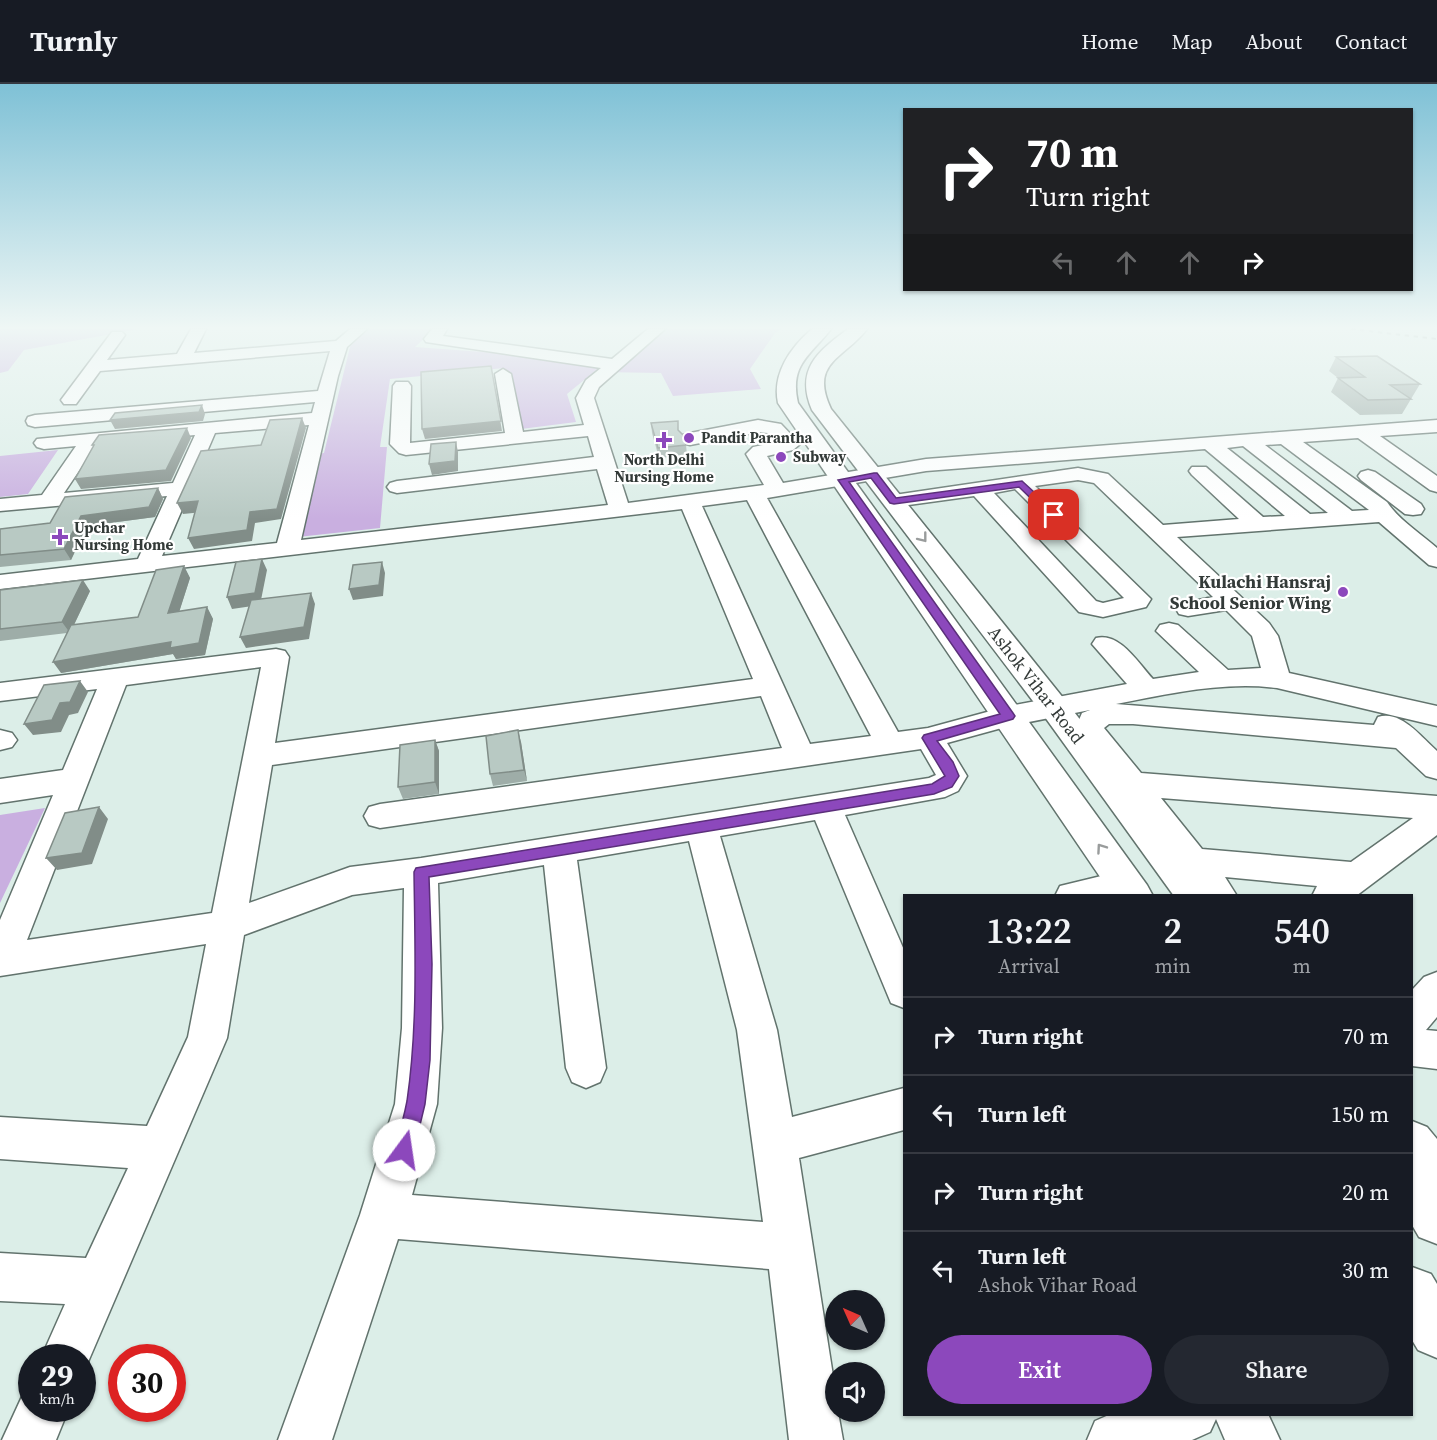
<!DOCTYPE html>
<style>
body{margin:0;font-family:"Source Serif 4",serif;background:#242831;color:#f1f3f6;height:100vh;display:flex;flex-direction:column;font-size:22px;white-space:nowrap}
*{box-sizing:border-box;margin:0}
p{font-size:20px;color:#9ea1a6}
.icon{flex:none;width:33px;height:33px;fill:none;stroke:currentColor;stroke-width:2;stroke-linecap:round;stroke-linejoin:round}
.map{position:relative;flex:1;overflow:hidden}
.panel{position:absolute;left:903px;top:810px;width:510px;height:522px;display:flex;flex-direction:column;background:#171b24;border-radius:0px;box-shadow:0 2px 4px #0004}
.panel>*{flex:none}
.top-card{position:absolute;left:903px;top:24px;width:510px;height:183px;border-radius:0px;box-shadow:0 2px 4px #0004;background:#202124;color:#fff;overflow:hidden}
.needle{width:39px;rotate:315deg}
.tools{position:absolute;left:825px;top:1206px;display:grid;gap:12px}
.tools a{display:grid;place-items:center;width:60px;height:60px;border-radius:50%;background:#171b24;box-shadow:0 2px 4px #0004;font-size:30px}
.speed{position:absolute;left:18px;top:1260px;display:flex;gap:12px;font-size:30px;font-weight:700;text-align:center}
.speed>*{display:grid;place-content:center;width:78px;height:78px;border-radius:50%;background:#171b24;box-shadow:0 2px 4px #0004;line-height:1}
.speed small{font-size:15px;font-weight:400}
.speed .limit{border:9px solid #d22;background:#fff;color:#111}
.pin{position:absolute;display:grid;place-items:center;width:51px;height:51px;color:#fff;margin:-26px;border-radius:12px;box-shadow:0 3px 9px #0006}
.me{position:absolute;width:66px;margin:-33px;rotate:14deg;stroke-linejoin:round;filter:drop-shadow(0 0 4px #0008)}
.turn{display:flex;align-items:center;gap:21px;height:126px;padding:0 24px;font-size:27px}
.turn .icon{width:78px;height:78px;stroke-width:2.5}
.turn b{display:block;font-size:42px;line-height:51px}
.lanes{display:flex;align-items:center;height:57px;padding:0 24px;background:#0003;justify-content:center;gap:30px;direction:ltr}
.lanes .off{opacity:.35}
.eta{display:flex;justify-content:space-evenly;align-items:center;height:102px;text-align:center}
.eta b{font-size:36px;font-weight:600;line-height:42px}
.primary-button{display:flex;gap:12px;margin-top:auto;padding:12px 24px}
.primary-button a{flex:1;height:69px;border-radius:36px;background:#8c48bc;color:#fff;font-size:24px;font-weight:600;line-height:69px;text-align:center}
.primary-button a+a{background:#242831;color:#f1f3f6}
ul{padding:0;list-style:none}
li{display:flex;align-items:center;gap:18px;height:78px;padding:0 24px;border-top:2px solid #363941}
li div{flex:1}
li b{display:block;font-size:22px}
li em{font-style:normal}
header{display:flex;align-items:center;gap:36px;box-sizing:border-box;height:84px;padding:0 30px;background:#171b24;border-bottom:2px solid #363941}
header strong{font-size:28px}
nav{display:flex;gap:33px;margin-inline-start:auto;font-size:21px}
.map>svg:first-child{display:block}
.green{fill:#c9afe0}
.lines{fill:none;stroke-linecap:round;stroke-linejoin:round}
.minor-casing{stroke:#62736d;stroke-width:3}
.major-casing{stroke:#62736d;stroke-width:3}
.minor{fill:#fff;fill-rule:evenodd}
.major{fill:#fff;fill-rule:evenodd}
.rail{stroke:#7f8b87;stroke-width:2;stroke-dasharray:4.5 4.5;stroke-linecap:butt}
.wall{fill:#9eada8}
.shaded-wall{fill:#818d88}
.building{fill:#b8c9c3;stroke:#818d88;stroke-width:1.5}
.oneway{stroke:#999c9c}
.route{fill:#8c48bc;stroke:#5b2f7a;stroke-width:1.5}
.poi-dot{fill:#8c48bc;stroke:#fff;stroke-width:2}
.labels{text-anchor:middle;stroke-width:4.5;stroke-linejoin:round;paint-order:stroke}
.far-poi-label{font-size:15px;font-weight:bold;fill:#333a38;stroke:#fff;text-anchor:start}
.poi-label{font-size:18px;font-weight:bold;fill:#333a38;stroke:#fff;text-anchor:end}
.street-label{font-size:18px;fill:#333a38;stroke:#fff}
</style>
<header>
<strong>Turnly</strong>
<nav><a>Home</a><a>Map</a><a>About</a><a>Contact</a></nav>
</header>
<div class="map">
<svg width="1437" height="1356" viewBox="0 0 1437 1356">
<rect width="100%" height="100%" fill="#dceee8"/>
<path class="green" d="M0 245H139L24 266 8 287 0 289Z
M370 245H434L415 263 523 271 600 283 567 310 576 338 521 345 504 284 390 295 380 363H387L380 444 298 453 316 370 324 369 351 259Z
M650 245H782L775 249 750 285 761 305 673 312 661 289 600 288Z
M58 366 28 410 0 413V372Z
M45 724 0 819V731Z"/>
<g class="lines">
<defs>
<path id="minor" d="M191 245H206L194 269 336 257 350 245H367L347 263 338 292 301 456 608 421 597 385 397 409 390 407 387 403 390 399 397 397 594 373 588 352 406 371 399 369 390 360 393 302 396 298H408L411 302 410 359 505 349 495 290 503 285 511 290 523 348 584 341 576 314 586 296 601 284 426 258 424 255 432 245H447L443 252 612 275 648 245H665L599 303 594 314 628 419 764 401 746 370 753 363 778 358 768 349 758 348 690 361 683 359 680 355 683 351 690 349 758 336 781 340 800 360 793 366 767 372 783 399 926 375 1437 336V348L1380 352 1437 392V408L1430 406 1358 354 1303 358 1387 418C1398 435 1421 450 1437 464V483L1429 481 1379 438 1177 453 1269 539 1278 552 1289 589 1437 622V642L1277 604C1224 597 1168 610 1116 620L1374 641 1378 633C1401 626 1420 652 1437 667V695L1426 692 1396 664 1133 640H1109L1104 644 1141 689 1437 712V751L1356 812H1312L1317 802 1225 793 1237 812H1200L1075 645 1082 629 1090 626 1009 642 947 659 967 692 958 707 945 713 845 731 904 866V924L891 919 815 736 720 752 777 946 792 1033 904 1004V1046L799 1074 836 1311V1328H838L843 1356H789L769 1185 398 1155 332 1356H278L360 1131 395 1020 402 944 404 804 352 811 244 851 227 954 82 1292V1274H41L65 1220 0 1217V1169L86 1174 128 1084 0 1075V1033L147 1042 188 953 206 860 0 892V836L53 711 0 719V695L63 686 97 605 0 617V599L276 565 285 567 289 573 275 659 753 595 682 425 0 505V491L138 475 167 412 0 427V415L42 411 76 362 44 365 37 363 34 359 37 355 312 329 315 318 35 343 28 341 26 337 28 333 35 331 318 307 330 267 100 287 76 320H64L61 316 112 248H122L125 251 107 276 177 270ZM309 341 277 459 162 472 215 349ZM195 351 173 399 64 409 97 360ZM1281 360 1369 426 1352 427 1265 361ZM1243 362 1328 429 1310 430 1227 364ZM1205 365 1285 432 1263 433 1206 383H1192L1189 387 1192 391 1239 435 1163 441 1108 390 1078 384 894 411 887 413 883 417 887 421 894 423 974 412 1079 528 1103 533 1146 523 1151 515 1035 402 1078 396 1094 399 1213 513 1179 520 1176 525 1179 530 1188 532 1226 526 1252 552 1261 584 1228 586 1178 541 1169 539 1160 541 1156 547 1199 588 1153 595C1138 579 1120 548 1096 554L1092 560 1127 600 1009 622 928 644 898 648 767 414 926 387ZM1015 405 1124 514 1103 519 1096 517 994 409ZM747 416 871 652 810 660 702 422ZM261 583 212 829 27 856 126 601ZM761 612 782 664 380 720 369 723 364 732 369 741 380 744 921 665 936 691 929 694 421 774 350 783 249 819 272 681ZM1161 714 1413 734 1351 778 1202 765ZM689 757 737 946 763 1138 412 1111 437 1020 442 944 438 799 544 781 566 984 572 998 586 1004 600 998 606 984 577 776Z
M1368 386 1375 388 1421 420 1424 425 1421 430 1413 431 1405 430 1361 396 1358 392 1361 388Z
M0 646 12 649 17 656 12 663 0 666Z
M1126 786 1138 790 1143 800 1138 810 1055 812 1060 802Z
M1437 888V933L1426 946 1437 947V985L1412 982V906L1424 893Z
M1412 1037 1427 1043 1437 1055V1112L1421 1106 1412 1092Z
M32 1303V1324H69L56 1356H2L25 1306Z
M1111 1330H1268L1280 1356H1225L1216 1335 1210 1348 1192 1356H1087L1095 1337Z"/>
<path id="major" d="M812 245H831C811 271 789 280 798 319L1147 801 1153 812H1113L778 319C772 290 790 264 812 245Z
M848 245H867C844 275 809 278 831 325L1064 615 1209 801 1215 812H1174L1042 629 812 326C795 286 817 268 848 245Z
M1412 1076 1429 1083 1437 1093V1160L1419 1153 1412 1141Z
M1412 1183 1431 1190 1437 1200V1274L1418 1266 1412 1256Z"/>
</defs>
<use href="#minor" class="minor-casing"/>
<use href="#major" class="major-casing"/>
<use href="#minor" class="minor"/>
<use href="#major" class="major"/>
<path class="rail" d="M1351 245 1437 255"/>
</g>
<path class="wall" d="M1336 273 1420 300 1402 330 1360 331 1331 308 1338 294 1329 287Z
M651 339 678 347 686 361 687 371 659 374 652 349Z
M158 404 163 415 155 433 87 442 71 476 0 483V445L50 439Z
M184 482 190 494 179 528 207 523 213 535 205 571 176 575 173 570 61 589 67 549 0 557V506L90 507 74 541 138 533Z
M435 656 439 667V710L403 715 398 703Z
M521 658 527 697 493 702 490 690Z"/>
<path class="shaded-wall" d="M491 282 502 347 425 355 422 345Z
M202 321 205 330 203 337 115 345 110 336Z
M302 334 306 344 281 435 255 439 252 457 194 465 188 454 250 428Z
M187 344 191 354 171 397 81 405 75 395Z
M456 358 458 368V387L432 391 429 380Z
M158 404 163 415 155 433 87 442 71 476 64 465 81 432Z
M198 417 203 428 183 430 177 419Z
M262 475 267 486 260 521 232 525 227 513Z
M382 478 385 489 383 512 353 516 349 505Z
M184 482 190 494 175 541 168 529Z
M83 496 90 507 70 549 62 538Z
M311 509 315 520 309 555 246 564 240 553Z
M207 523 213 535 205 571 176 575 173 570 61 589 53 578Z
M80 597 88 608 78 629 69 631 61 648 33 651 24 640 60 619Z
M518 646 521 658 527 697 524 686Z
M435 656 439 667V710L435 698Z
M99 723 108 735 92 780 57 786 46 774Z"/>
<path class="building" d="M1377 272 1420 300 1390 301 1411 315 1368 316 1338 294 1365 293 1336 273Z
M491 282 501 337 422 345 421 288Z
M202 321 199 328 110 336 115 329Z
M302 334 277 425 250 428 247 446 188 454 198 417 177 419 201 367 261 361 270 336Z
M678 337V346L683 351 686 361 658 364 651 339Z
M187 344 166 386 75 395 94 361H92L99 351Z
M456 358 455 377 429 380 431 360Z
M158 404 149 423 81 432 64 465 0 471V445L50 439 65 413Z
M262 475 255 509 227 513 236 478Z
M382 478 379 501 349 505 353 481Z
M184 482 168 529 207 523 199 559 170 564 171 558 53 578 71 541 138 533 156 486Z
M83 496 62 538 0 545V506Z
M311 509 304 543 240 553 251 516Z
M80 597 70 618 60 619 52 636 24 640 44 601Z
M518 646 524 686 490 690 486 652Z
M435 656V698L398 703 400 661Z
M99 723 82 769 46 774 65 729Z"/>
<defs><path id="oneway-chevron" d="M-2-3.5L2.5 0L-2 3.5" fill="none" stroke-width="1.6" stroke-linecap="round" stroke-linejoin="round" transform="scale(1.5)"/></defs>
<g class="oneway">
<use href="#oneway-chevron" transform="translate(923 454) rotate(52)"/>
<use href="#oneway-chevron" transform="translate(1101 764) rotate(-125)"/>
</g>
<linearGradient id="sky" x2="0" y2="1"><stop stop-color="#7fc1d6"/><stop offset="0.56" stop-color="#eff7f5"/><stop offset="1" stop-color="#eff7f5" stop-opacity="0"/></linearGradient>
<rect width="1437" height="435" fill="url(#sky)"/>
<path class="route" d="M874 389H877L896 414 1022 397 1059 431 1050 433 1019 403 894 420 890 419 871 394 849 398 1013 629 1015 632 1013 635 937 657 953 678 959 692 952 703 934 710 429 793 432 880 430 976 425 1020 414 1066 411 1073 404 1076 397 1073 394 1066C399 1050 404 1033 407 1017 418 942 415 864 414 788L416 784 932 700 945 692 922 654 924 651 1000 630 838 396Z"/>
<g class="poi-dot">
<circle cx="689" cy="354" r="6"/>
<path d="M661 347h6v6h6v6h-6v6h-6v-6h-6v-6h6z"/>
<circle cx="781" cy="373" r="6"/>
<path d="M57 444h6v6h6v6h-6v6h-6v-6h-6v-6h6z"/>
<circle cx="1343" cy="508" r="6"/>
</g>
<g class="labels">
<g class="far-poi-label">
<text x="701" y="359">Pandit Parantha</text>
<text x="793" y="378">Subway</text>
<text x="664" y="381" text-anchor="middle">North Delhi<tspan x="664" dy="17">Nursing Home</tspan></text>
<text x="74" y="449">Upchar<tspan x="74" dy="17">Nursing Home</tspan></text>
</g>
<g class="poi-label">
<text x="1331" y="504">Kulachi Hansraj<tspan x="1331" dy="21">School Senior Wing</tspan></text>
</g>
<g class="street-label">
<text transform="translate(1036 601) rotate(52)" y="6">Ashok Vihar Road</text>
</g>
</g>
</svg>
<div class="tools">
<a><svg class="needle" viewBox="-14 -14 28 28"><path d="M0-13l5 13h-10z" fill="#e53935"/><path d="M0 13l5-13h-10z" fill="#9ea1a6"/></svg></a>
<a><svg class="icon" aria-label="sound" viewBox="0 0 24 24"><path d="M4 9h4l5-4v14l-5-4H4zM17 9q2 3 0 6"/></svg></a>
</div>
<div class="speed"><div>29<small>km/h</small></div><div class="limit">30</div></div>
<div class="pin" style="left:1054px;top:431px;background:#d93025"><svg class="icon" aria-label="arrive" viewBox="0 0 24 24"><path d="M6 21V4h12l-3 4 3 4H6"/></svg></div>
<svg class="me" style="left:404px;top:1066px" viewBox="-20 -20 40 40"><circle r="19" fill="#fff"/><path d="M0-13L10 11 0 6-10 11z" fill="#8c48bc"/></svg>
<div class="top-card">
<div class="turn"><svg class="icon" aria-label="right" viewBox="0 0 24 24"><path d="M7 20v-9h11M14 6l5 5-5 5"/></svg><div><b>70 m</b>Turn right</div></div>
<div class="lanes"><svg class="icon off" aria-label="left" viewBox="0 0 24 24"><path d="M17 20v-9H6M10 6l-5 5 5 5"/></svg><svg class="icon off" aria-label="ahead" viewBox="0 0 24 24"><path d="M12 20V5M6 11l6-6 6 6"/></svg><svg class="icon off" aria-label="ahead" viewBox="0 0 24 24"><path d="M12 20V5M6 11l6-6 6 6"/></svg><svg class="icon" aria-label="right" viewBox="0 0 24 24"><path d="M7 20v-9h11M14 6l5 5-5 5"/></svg></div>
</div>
<section class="panel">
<div class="eta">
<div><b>13:22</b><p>Arrival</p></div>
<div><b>2</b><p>min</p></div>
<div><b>540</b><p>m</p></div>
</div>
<ul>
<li><svg class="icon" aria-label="right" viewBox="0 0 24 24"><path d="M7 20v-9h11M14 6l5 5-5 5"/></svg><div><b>Turn right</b></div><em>70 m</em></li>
<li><svg class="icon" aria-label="left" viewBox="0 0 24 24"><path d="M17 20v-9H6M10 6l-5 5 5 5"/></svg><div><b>Turn left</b></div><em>150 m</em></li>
<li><svg class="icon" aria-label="right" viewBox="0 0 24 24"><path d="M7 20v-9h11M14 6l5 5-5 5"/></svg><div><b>Turn right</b></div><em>20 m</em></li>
<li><svg class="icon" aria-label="left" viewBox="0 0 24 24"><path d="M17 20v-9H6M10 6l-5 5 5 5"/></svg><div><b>Turn left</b><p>Ashok Vihar Road</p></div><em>30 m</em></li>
</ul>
<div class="primary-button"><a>Exit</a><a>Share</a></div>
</section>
</div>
